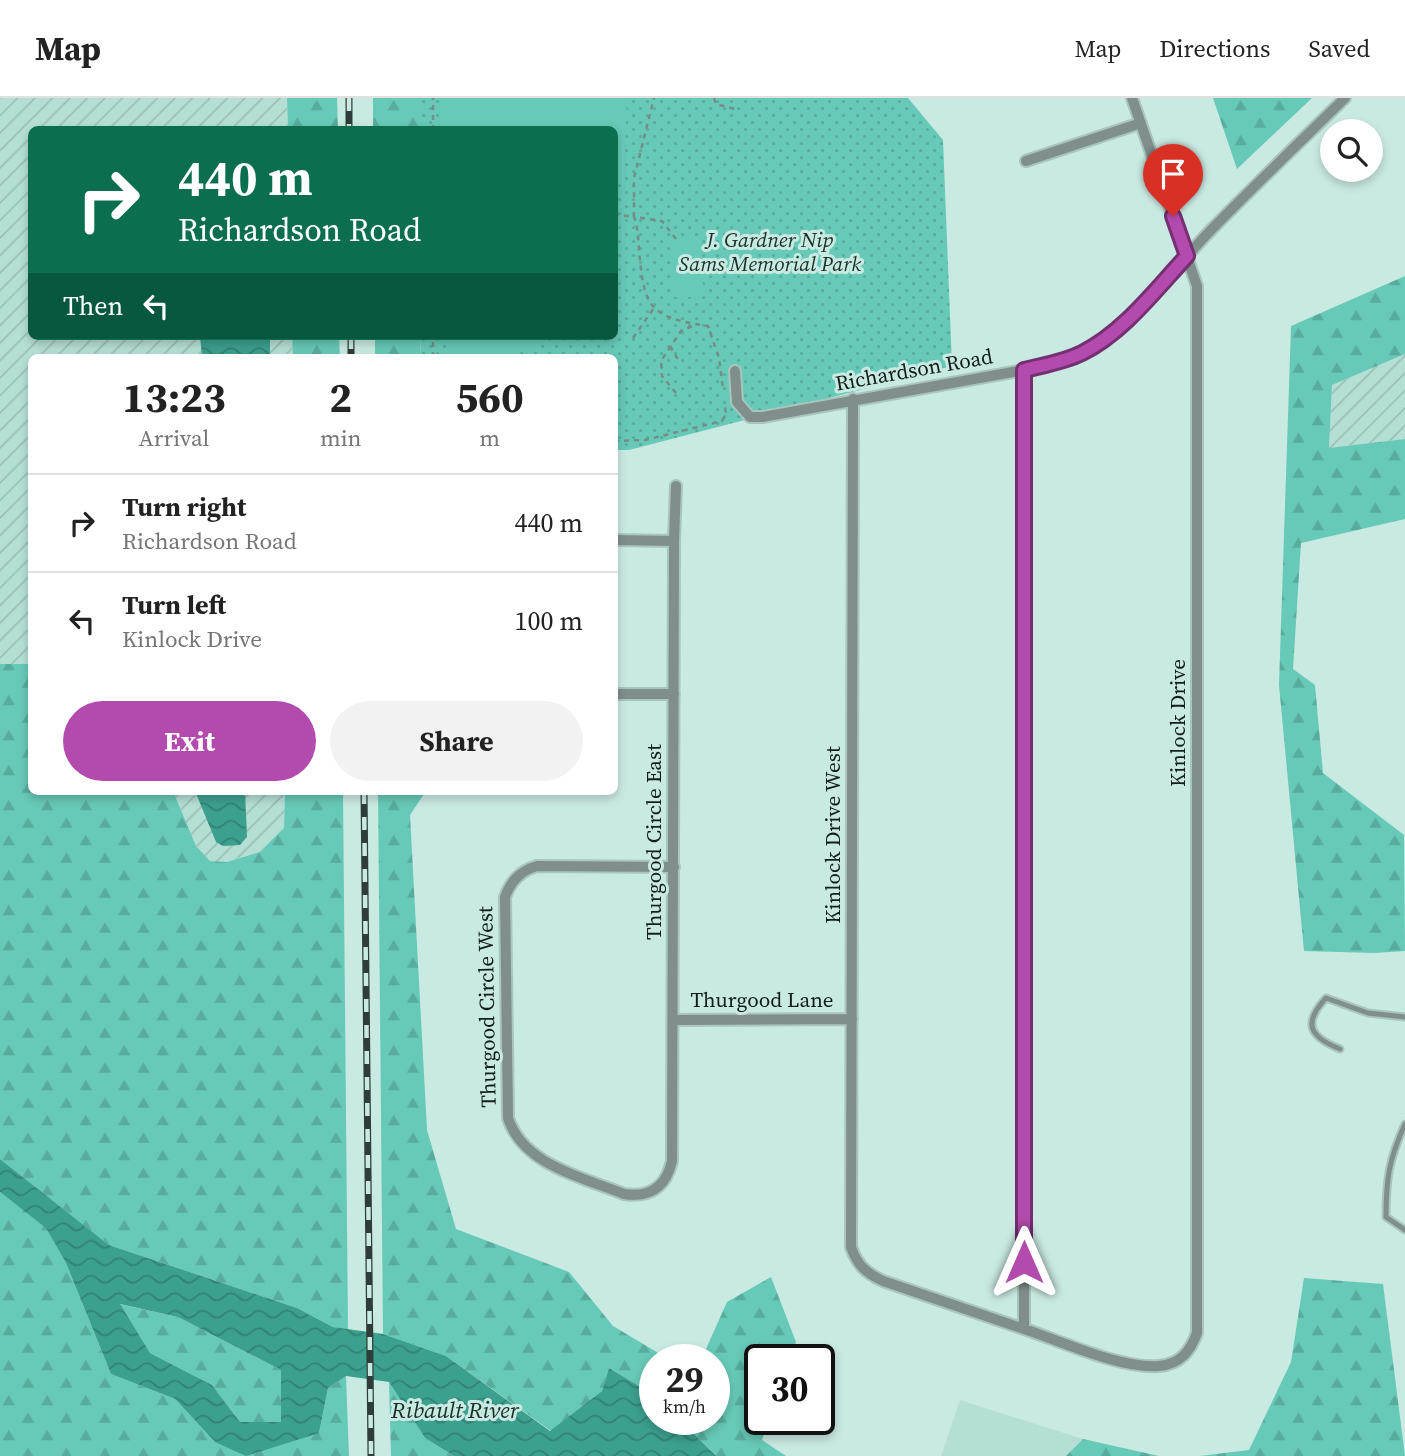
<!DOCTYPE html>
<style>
body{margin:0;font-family:"Source Serif 4",serif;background:#f2f2f2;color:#222;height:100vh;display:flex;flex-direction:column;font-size:26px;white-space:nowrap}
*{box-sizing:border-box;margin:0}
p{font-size:23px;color:#767676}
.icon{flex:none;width:38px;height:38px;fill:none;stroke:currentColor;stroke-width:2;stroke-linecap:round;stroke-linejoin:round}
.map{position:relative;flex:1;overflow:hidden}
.details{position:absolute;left:28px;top:256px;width:590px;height:441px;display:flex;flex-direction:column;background:#fff;border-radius:10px;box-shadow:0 4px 10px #0003}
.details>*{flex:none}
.hud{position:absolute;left:28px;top:28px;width:590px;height:214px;border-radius:10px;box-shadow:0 4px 10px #0003;background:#0b6e4f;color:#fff;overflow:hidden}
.buttons{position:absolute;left:1320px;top:21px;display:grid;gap:14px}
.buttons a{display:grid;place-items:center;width:63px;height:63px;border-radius:50%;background:#fff;box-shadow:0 4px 10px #0003;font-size:35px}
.speed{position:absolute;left:639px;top:1246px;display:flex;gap:14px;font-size:35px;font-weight:700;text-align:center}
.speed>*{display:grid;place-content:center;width:91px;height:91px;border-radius:50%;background:#fff;box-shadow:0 4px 10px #0003;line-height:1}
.speed small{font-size:18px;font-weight:400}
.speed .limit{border:4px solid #111;border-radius:10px;background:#fff;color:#111}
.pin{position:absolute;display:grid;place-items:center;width:60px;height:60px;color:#fff;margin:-72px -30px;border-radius:50% 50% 50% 0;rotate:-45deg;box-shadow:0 0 7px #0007}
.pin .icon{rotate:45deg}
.me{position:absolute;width:77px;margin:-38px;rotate:0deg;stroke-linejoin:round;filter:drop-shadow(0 0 5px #0008)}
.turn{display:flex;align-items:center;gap:24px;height:147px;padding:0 35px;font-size:32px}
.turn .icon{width:91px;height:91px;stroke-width:2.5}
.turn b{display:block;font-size:49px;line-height:60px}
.then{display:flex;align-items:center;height:66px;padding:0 35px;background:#0003;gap:14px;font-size:26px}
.eta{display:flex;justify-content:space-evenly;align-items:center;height:119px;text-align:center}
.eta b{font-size:42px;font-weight:700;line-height:49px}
.button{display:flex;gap:14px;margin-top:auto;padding:14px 35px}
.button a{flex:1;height:80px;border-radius:42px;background:#b34aad;color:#fff;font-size:28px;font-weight:700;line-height:80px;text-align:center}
.button a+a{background:#f2f2f2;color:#222}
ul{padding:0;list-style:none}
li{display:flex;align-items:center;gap:21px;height:98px;padding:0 35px;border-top:2px solid #e0e0e0}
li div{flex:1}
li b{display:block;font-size:26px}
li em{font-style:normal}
header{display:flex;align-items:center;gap:42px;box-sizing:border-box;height:98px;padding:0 35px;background:#fff;border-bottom:2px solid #e0e0e0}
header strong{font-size:33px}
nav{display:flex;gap:38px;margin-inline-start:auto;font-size:24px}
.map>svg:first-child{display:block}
.built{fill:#b5dfd5}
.industrial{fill:url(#industrial-furrows)}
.green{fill:url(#green-dots)}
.forest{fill:url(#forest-firs)}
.pitch{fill:#67c9b7}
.water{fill:url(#water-waves);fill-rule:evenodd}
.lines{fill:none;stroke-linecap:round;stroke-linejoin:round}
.service-casing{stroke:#a8c5be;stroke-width:9}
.minor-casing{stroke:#a8c5be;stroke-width:14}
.path{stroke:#768d87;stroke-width:2.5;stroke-dasharray:5 5;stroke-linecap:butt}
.service{stroke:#818f8c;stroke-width:5}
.minor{stroke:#818f8c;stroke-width:10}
.rail-casing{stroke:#2e3d39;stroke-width:7}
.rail{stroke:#c9eae2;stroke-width:4.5;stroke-dasharray:13;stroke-linecap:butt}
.route-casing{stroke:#743070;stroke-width:18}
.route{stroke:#b34aad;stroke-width:12}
.labels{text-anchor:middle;stroke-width:6;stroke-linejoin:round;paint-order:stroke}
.park-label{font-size:21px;font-style:italic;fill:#1a312c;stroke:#c9eae2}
.street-label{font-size:21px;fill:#121e1b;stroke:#c9eae2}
.water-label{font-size:23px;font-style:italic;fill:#182f2a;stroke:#c9eae2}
</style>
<header>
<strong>Map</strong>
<nav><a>Map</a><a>Directions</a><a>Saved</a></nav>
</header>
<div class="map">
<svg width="1405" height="1358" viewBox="0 0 1405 1358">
<defs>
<pattern id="industrial-furrows" width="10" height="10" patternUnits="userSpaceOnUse" patternTransform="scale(1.75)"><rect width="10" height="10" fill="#b5dfd5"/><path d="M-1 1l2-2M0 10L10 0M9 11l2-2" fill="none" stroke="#9bbfb6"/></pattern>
<pattern id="green-dots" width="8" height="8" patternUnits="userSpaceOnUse" patternTransform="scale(1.75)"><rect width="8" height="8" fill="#67c9b7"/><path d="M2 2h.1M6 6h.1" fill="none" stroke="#58ac9d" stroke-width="1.8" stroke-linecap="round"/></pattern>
<pattern id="forest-firs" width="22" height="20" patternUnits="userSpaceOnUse" patternTransform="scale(1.75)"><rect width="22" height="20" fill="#67c9b7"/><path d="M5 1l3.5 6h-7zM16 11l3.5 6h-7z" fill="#58ac9d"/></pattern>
<pattern id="water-waves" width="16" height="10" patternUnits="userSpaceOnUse" patternTransform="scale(1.75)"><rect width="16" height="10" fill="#3ca08f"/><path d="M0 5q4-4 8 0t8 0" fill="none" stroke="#318274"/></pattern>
</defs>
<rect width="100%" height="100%" fill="#c9eae2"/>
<path class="built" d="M960 1302 1083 1341 1066 1358H941Z"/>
<path class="industrial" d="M0 0H287L288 31 32 32V238H292L293 259H32L31 566H0Z
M1405 256V341L1329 351 1332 287Z
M173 693H285L284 730 260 754 225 764 210 763 196 748Z"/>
<path class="green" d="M421 0H908L943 42 952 268 629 352H614V259H420L421 238H614V32L421 31Z"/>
<path class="forest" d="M287 0H337L338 31H288Z
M373 0H421V31H373Z
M1213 0H1312L1237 71Z
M1405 178V256L1332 287 1329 350 1405 341V421L1301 445 1293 571 1315 587 1323 675 1404 737 1405 853 1374 855 1304 853 1279 587 1291 228Z
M292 238H339L340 259H293Z
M375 238H421L420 259H375Z
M0 566H31L32 693H173L196 748 210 763 226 764 260 754 284 730 285 693H343L348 1232 333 1229 297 1210 109 1147 0 1061Z
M378 693H426L410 717 427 1032 456 1131 569 1174 613 1228 670 1262H654V1297L609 1270 602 1293 551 1333 446 1258 383 1236Z
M0 1094 46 1129 66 1165 111 1276 175 1301 215 1344 319 1335 328 1290 346 1278 349 1358H0Z
M771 1179 796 1244 790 1262H760V1321H769L762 1342 786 1358H716L679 1321H714V1262H701L727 1204Z
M1304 1180 1383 1186 1405 1358H1200L1249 1352 1291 1264Z
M119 1206 178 1219 281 1272V1324H240L212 1287 150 1255Z
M389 1284 425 1340 454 1358H391Z
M1083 1341 1159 1358H1066Z"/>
<path class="pitch" d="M440 0H627L624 82H614V32L438 31Z
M672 141 702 142 703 199H672Z
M449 238H549C515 265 490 259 449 259Z"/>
<path class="water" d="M200 238H270V259H202Z
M195 693H245L247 739 240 747 223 748 216 744Z
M0 1061 109 1147 297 1210 333 1229 383 1236 446 1258 550 1333 602 1293 609 1270 654 1297V1321H679L716 1358H454L425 1340 389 1284 346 1278 328 1290 319 1335 246 1358 215 1344 175 1301 111 1276 66 1165 46 1130 0 1094ZM120 1206 178 1219 281 1272V1324H240L212 1287 150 1255Z"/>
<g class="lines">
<defs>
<path id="service" d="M1340 951C1310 939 1302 926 1326 900L1368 915 1405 919
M1405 1026C1389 1061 1386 1081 1386 1119L1405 1132"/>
<path id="minor" d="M1026 63 1141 25
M735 273 737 304 750 319H762L1024 272C1051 266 1076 261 1099 245 1142 215 1175 169 1212 131 1255 87 1300 44 1345 0
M853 301 851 1149C857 1167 866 1175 883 1183 932 1200 981 1216 1030 1233 1065 1245 1122 1271 1159 1268 1180 1266 1190 1254 1197 1235V188L1132 0
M614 442 674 443
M614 596H674
M674 769 537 768C520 773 511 783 505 799L508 1020C523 1067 582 1079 624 1096 650 1100 666 1089 672 1063L674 443 676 388
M673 922 852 921
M1024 1231V272"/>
</defs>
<use href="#service" class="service-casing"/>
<use href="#minor" class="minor-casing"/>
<path class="path" d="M714 0 716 6 735 11
M433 32V0
M614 116 634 119V80L654 0
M676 141 662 123 634 119C638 129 638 140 639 151 644 208 647 219 708 228L719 260 723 291
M633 240 654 210
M670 248 679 263
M433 259V238
M676 295 662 278 661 263 681 233 697 226
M614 343 645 342 722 323 726 316 725 308"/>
<use href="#service" class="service"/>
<use href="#minor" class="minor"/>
<defs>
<path id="rail" d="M349 0V32
M351 238V259
M364 693 371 1358"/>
</defs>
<use href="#rail" class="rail-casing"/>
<use href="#rail" class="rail"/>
</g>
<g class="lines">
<defs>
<path id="route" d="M1024 1164V272C1044 267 1064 264 1082 255 1124 234 1156 191 1187 158L1173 118"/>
</defs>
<use href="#route" class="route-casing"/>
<use href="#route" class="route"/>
</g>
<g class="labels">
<g class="park-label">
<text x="770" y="149">J. Gardner Nip<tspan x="770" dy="24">Sams Memorial Park</tspan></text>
</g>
<g class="street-label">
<text transform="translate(914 272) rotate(-10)" y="7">Richardson Road</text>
<text transform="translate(1178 625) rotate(-90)" y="7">Kinlock Drive</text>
<text transform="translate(833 737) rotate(-90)" y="7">Kinlock Drive West</text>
<text transform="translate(654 744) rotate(-90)" y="7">Thurgood Circle East</text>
<text x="762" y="909">Thurgood Lane</text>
<text transform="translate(487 909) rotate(-91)" y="7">Thurgood Circle West</text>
</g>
<g class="water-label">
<text x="455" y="1320">Ribault River</text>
</g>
</g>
</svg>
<div class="buttons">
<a><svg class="icon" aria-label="search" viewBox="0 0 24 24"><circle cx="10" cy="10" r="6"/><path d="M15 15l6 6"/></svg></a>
</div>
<div class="speed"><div>29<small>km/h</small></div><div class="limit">30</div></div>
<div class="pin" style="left:1173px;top:118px;background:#d93025"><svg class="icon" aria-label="arrive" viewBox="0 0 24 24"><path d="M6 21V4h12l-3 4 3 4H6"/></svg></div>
<svg class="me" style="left:1024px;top:1164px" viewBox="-20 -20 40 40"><path d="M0-17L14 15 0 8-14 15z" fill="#b34aad" stroke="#fff" stroke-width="4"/></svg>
<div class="hud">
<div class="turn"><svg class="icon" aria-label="right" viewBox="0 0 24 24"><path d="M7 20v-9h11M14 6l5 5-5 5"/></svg><div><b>440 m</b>Richardson Road</div></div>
<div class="then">Then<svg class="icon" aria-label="left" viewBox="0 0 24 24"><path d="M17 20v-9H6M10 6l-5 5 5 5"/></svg></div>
</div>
<section class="details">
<div class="eta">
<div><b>13:23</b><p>Arrival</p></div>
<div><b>2</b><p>min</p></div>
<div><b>560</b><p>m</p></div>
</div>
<ul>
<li><svg class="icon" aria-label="right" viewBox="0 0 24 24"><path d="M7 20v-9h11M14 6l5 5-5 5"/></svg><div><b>Turn right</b><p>Richardson Road</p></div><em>440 m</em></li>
<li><svg class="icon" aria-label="left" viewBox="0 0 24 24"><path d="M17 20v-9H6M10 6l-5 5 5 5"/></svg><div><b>Turn left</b><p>Kinlock Drive</p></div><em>100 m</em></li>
</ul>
<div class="button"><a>Exit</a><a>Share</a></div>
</section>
</div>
